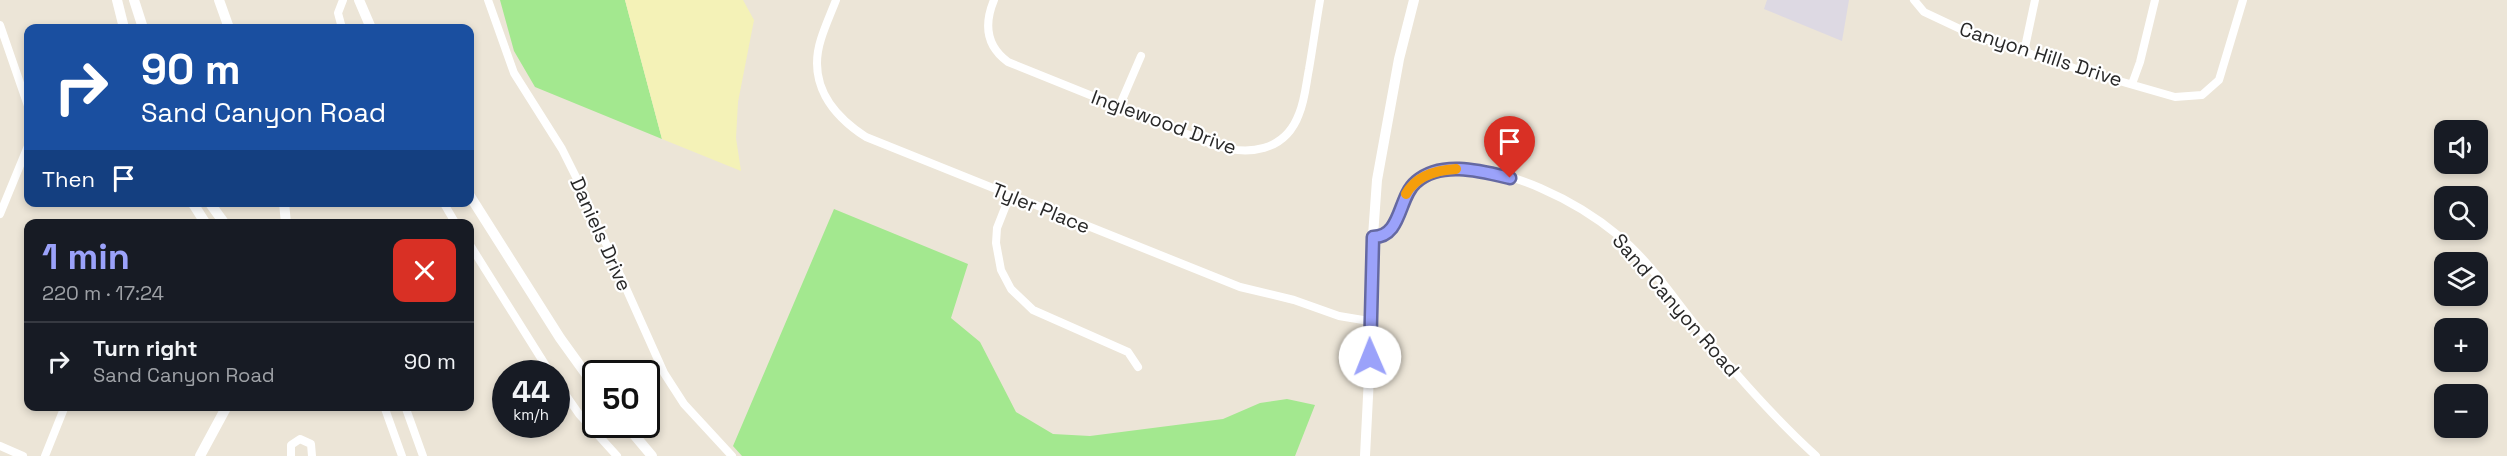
<!DOCTYPE html>
<meta charset="utf-8">
<style>
body{margin:0;font-family:"Space Grotesk",sans-serif;background:#242831;color:#f1f3f6;height:100vh;display:flex;flex-direction:column;font-size:22px;white-space:nowrap}
*{box-sizing:border-box;margin:0}
p{font-size:20px;color:#9ea1a6}
.icon{flex:none;width:33px;height:33px;fill:none;stroke:currentColor;stroke-width:2;stroke-linecap:round;stroke-linejoin:round}
.map{position:relative;flex:1;overflow:hidden}
.side{position:absolute;left:24px;top:219px;width:450px;height:192px;display:flex;flex-direction:column;background:#171b24;border-radius:12px;box-shadow:0 3px 9px #0003}
.side>*{flex:none}
.guide{position:absolute;left:24px;top:24px;width:450px;height:183px;border-radius:12px;box-shadow:0 3px 9px #0003;background:#1a4fa0;color:#fff;overflow:hidden}
.tools{position:absolute;left:2434px;top:120px;display:grid;gap:12px}
.tools a{display:grid;place-items:center;width:54px;height:54px;border-radius:12px;background:#171b24;box-shadow:0 3px 9px #0003;font-size:30px}
.speed{position:absolute;left:492px;top:360px;display:flex;gap:12px;font-size:30px;font-weight:700;text-align:center}
.speed>*{display:grid;place-content:center;width:78px;height:78px;border-radius:50%;background:#171b24;box-shadow:0 3px 9px #0003;line-height:1}
.speed small{font-size:15px;font-weight:400}
.speed .limit{border:3px solid #111;border-radius:9px;background:#fff;color:#111}
.pin{position:absolute;display:grid;place-items:center;width:51px;height:51px;color:#fff;margin:-62px -26px;border-radius:50% 50% 50% 0;rotate:-45deg;box-shadow:0 0 6px #0007}
.pin .icon{rotate:45deg}
.me{position:absolute;width:66px;margin:-33px;rotate:359deg;stroke-linejoin:round;filter:drop-shadow(0 0 4px #0008)}
.turn{display:flex;align-items:center;gap:21px;height:126px;padding:0 18px;font-size:27px}
.turn .icon{width:78px;height:78px;stroke-width:2.5}
.turn b{display:block;font-size:42px;line-height:51px}
.then{display:flex;align-items:center;height:57px;padding:0 18px;background:#0003;gap:12px;font-size:22px}
.round{display:grid;place-items:center;flex:none;width:63px;height:63px;border-radius:12px;background:#242831}
.headline{display:flex;align-items:center;justify-content:space-between;height:102px;padding:0 18px}
h1{font-size:36px;font-weight:600;line-height:45px;color:#9ba2fa}
ul{padding:0;list-style:none}
li{display:flex;align-items:center;gap:18px;height:78px;padding:0 18px;border-top:2px solid #363941}
li div{flex:1}
li b{display:block;font-size:22px}
li em{font-style:normal}
.map>svg:first-child{display:block}
.industrial{fill:#ddd9e3}
.green{fill:#a3e88f}
.sand{fill:#f4f2b7}
.lines{fill:none;stroke-linecap:round;stroke-linejoin:round}
.minor{stroke:#fff;stroke-width:8}
.tertiary{stroke:#fff;stroke-width:10}
.secondary{stroke:#fff;stroke-width:10}
.route-casing{stroke:#6569a2;stroke-width:15}
.route{stroke:#9ba2fa;stroke-width:10}
.slow{stroke:#f59e0b;stroke-width:10}
.labels{text-anchor:middle;stroke-width:4.5;stroke-linejoin:round;paint-order:stroke}
.street-label{font-size:20px;fill:#282828;stroke:#fff}
</style>
<div class="map">
<svg width="2507" height="456" viewBox="0 0 2507 456">
<rect width="100%" height="100%" fill="#ece5d7"/>
<path class="industrial" d="M1767 0H1849L1842 41 1764 9Z"/>
<path class="green" d="M500 0H625L662 139 535 87 514 51Z
M834 209 968 264 951 318 980 342 1016 412 1053 434 1090 436 1223 419 1260 403 1287 399 1315 405 1295 456H742L733 446Z"/>
<path class="sand" d="M625 0H743L754 20 738 102 736 138 741 171 662 139Z"/>
<g class="lines">
<path class="minor" d="M488 0 514 73 562 149 578 181 664 373 684 404 732 456
M836 0C831 13 825 26 821 39 807 83 832 115 866 137L1240 287 1294 300 1339 316 1369 321
M994 0C984 24 986 46 1008 62L1214 145C1248 156 1285 152 1299 114 1305 100 1306 84 1309 69 1313 46 1316 23 1320 0
M1914 0 1924 12 1975 36 2074 68 2175 97 2202 95 2219 80 2243 0
M0 25 28 106
M342 28 338 13 343 0
M2024 52 2035 0
M2132 84 2140 62 2155 0
M1119 107 1141 56
M1010 195 997 228 996 243 1001 270 1011 289 1033 310 1128 352 1138 367
M443 202 456 224
M0 214 28 146
M1373 237C1409 238 1389 173 1452 169 1508 166 1577 201 1619 236 1647 259 1670 293 1693 322 1731 369 1771 415 1816 456
M470 245 551 374
M556 381 579 414 617 456
M384 406 402 456
M405 406 423 456
M0 446 23 456
M45 456 65 406
M291 456V445L300 439 311 444 312 456"/>
<path class="tertiary" d="M117 0 124 28
M134 0 143 28
M192 202 206 224
M209 202 225 224"/>
<path class="secondary" d="M219 0 229 28
M359 0 371 28
M470 196 560 338 596 388
M284 202 286 224
M625 424 652 456
M200 456 227 406
M1365 456 1370 357 1371 264 1377 180 1399 59 1414 0"/>
</g>
<g class="lines">
<defs>
<path id="route" d="M1370 357 1373 237C1402 237 1398 197 1416 182 1441 160 1481 171 1510 178"/>
</defs>
<use href="#route" class="route-casing"/>
<use href="#route" class="route"/>
<path class="slow" d="M1406 194C1416 176 1437 170 1456 169"/>
</g>
<g class="labels">
<g class="street-label">
<text transform="translate(2041 54) rotate(18)" y="7">Canyon Hills Drive</text>
<text transform="translate(1164 122) rotate(20)" y="7">Inglewood Drive</text>
<text transform="translate(1041 208) rotate(22)" y="7">Tyler Place</text>
<text transform="translate(601 234) rotate(66)" y="7">Daniels Drive</text>
<text transform="translate(1676 305) rotate(49)" y="7">Sand Canyon Road</text>
</g>
</g>
</svg>
<div class="tools">
<a><svg class="icon" aria-label="sound" viewBox="0 0 24 24"><path d="M4 9h4l5-4v14l-5-4H4zM17 9q2 3 0 6"/></svg></a>
<a><svg class="icon" aria-label="search" viewBox="0 0 24 24"><circle cx="10" cy="10" r="6"/><path d="M15 15l6 6"/></svg></a>
<a><svg class="icon" aria-label="layers" viewBox="0 0 24 24"><path d="M12 4l9 5-9 5-9-5zM3 14l9 5 9-5"/></svg></a>
<a>+</a>
<a>−</a>
</div>
<div class="speed"><div>44<small>km/h</small></div><div class="limit">50</div></div>
<div class="pin" style="left:1510px;top:178px;background:#d93025"><svg class="icon" aria-label="arrive" viewBox="0 0 24 24"><path d="M6 21V4h12l-3 4 3 4H6"/></svg></div>
<svg class="me" style="left:1370px;top:357px" viewBox="-20 -20 40 40"><circle r="19" fill="#fff"/><path d="M0-13L10 11 0 6-10 11z" fill="#9ba2fa"/></svg>
<div class="guide">
<div class="turn"><svg class="icon" aria-label="right" viewBox="0 0 24 24"><path d="M7 20v-9h11M14 6l5 5-5 5"/></svg><div><b>90 m</b>Sand Canyon Road</div></div>
<div class="then">Then<svg class="icon" aria-label="arrive" viewBox="0 0 24 24"><path d="M6 21V4h12l-3 4 3 4H6"/></svg></div>
</div>
<section class="side">
<div class="headline"><div><h1>1 min</h1><p>220 m · 17:24</p></div><a class="round" style="background:#d93025;color:#fff"><svg class="icon" aria-label="close" viewBox="0 0 24 24"><path d="M6 6l12 12M18 6L6 18"/></svg></a></div>
<ul>
<li><svg class="icon" aria-label="right" viewBox="0 0 24 24"><path d="M7 20v-9h11M14 6l5 5-5 5"/></svg><div><b>Turn right</b><p>Sand Canyon Road</p></div><em>90 m</em></li>
</ul>
</section>
</div>
